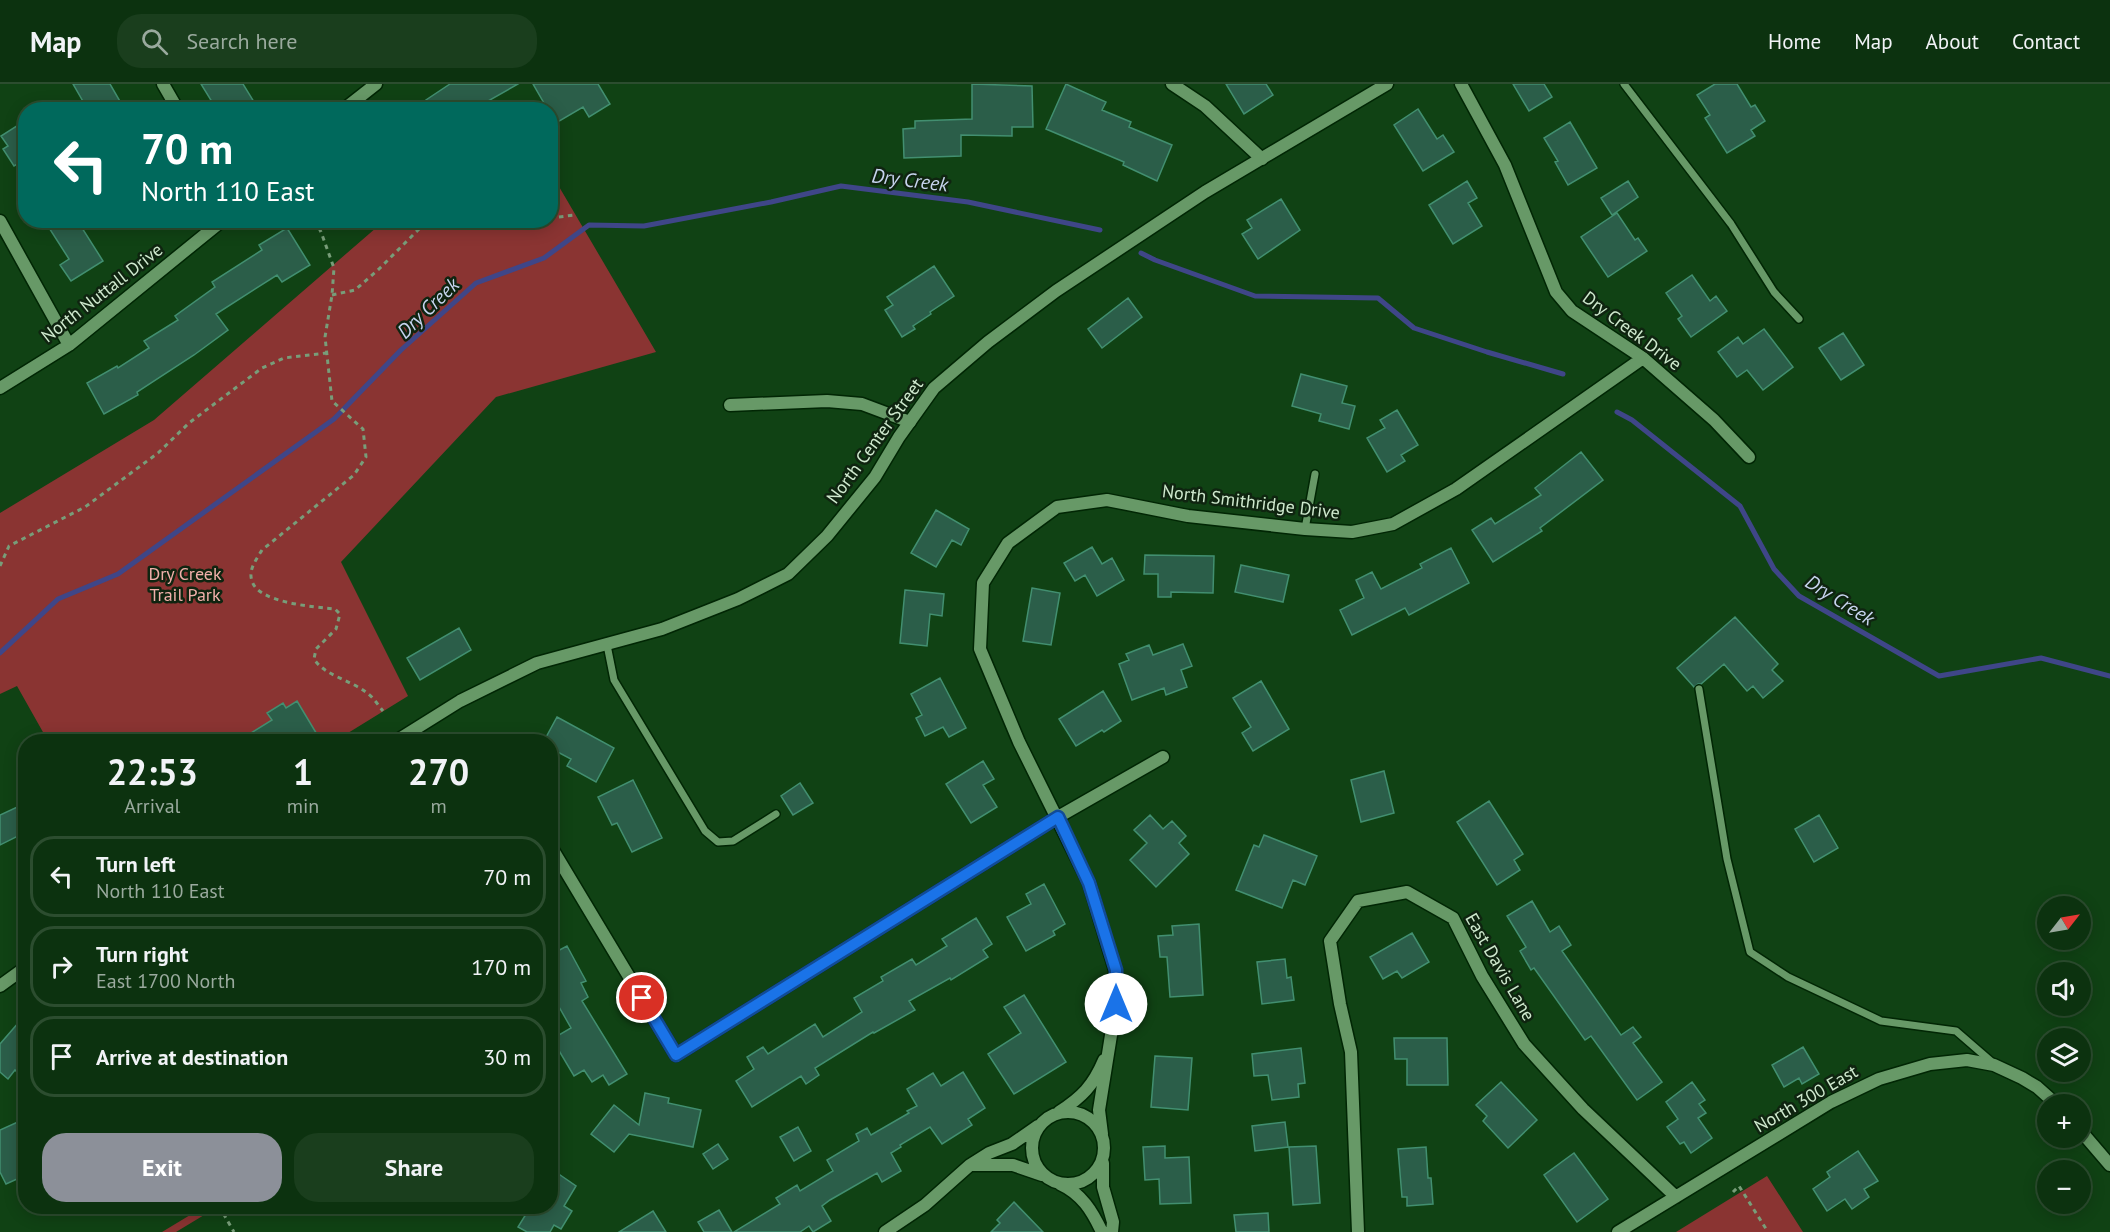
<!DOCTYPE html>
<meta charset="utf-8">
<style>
body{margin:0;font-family:"PT Sans",sans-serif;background:#1a3e1d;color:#f1f3f6;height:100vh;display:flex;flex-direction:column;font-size:22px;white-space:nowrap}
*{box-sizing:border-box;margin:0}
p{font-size:20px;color:#9aaa9e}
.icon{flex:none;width:33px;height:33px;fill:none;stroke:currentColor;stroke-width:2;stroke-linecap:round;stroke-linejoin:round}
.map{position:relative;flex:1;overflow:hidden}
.details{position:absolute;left:18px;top:650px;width:540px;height:480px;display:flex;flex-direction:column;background:#0c320f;border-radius:24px;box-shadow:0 3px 15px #0003,0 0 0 2px #2c4d2f}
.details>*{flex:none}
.hud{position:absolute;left:18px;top:18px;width:540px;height:126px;border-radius:24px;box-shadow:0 3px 15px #0003,0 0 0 2px #2c4d2f;background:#00695c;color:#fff;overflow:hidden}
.needle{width:39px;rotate:59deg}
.controls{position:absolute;left:2037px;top:812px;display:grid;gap:12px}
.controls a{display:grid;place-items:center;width:54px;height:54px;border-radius:50%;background:#0c320f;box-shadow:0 3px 15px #0003,0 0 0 2px #2c4d2f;font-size:30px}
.pin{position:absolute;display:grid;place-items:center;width:51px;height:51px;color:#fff;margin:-26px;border:3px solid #fff;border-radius:50%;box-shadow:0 2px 6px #0007}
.me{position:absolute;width:66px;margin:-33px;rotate:0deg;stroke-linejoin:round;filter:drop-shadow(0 0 4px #0008)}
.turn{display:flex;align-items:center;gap:21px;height:126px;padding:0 24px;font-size:27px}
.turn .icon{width:78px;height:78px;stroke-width:2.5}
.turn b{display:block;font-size:42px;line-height:51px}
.eta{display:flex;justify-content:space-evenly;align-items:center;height:102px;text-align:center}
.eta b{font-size:36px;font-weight:600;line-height:42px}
.cta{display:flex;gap:12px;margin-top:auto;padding:12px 24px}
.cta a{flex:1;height:69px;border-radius:24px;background:#8c9099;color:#fff;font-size:24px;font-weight:600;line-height:69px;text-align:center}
.cta a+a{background:#1a3e1d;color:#f1f3f6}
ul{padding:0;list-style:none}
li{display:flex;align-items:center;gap:18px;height:81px;margin:0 12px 9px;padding:0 12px;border:3px solid #2c4d2f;border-radius:24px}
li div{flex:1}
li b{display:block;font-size:22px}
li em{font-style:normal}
header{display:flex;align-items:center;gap:36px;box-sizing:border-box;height:84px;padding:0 30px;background:#0c320f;border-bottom:2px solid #2c4d2f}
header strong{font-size:28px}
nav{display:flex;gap:33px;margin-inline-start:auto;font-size:21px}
.search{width:420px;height:54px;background:#1a3e1d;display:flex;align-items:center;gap:15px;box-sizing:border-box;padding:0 21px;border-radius:24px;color:#9aaa9e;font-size:22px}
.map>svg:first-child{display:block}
.green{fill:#8a3432}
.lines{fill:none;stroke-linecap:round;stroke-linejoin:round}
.stream{stroke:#3f4688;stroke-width:5}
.building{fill:#2b5e49;stroke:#428f70;stroke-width:1.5}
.service-casing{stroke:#012604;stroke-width:10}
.minor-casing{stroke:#012604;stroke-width:15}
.tertiary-casing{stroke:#012604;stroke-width:15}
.path{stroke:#789d79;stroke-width:3;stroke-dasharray:4.5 4.5;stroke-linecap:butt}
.service{stroke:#679967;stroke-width:7}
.minor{stroke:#679967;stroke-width:12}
.tertiary{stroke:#679967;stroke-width:12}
.route-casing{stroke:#114b97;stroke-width:15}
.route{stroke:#1a73e8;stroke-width:10}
.labels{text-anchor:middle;stroke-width:5;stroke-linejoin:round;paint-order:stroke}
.street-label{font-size:18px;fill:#cfe9ce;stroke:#0f2410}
.park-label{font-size:18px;fill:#f1b0aa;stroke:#0f2410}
.water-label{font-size:20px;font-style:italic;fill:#c7d4ee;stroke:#0f2410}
</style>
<header>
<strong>Map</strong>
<div class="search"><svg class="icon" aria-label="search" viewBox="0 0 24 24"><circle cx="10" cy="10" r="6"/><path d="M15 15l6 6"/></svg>Search here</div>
<nav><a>Home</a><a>Map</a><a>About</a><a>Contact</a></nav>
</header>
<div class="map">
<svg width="2110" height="1148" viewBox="0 0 2110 1148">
<rect width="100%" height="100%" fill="#104214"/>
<path class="green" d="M551 89 656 268 496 313 341 478 408 612 335 657H48L17 602 0 610V429L154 336 384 137 550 136Z
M1767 1092 1803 1148H1676Z
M205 1122H219L176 1148H162Z"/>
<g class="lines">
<path class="stream" d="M1141 169 1155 176 1255 212 1378 214 1414 244 1487 268 1563 290
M1617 328 1632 336 1740 422 1774 485 1799 512 1939 592 2041 574 2110 592
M0 569 58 515 118 490 334 335 401 266 476 199 544 174 589 141 644 142 771 118 841 102 968 118 1100 146"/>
</g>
<path class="building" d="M73 0H110L121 19 110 26H88Z
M201 0H243L259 26H217Z
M450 0H518L488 17 493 26H431L426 16Z
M533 0H598L610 20 589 33 583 23 556 39 550 26H548Z
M972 0 1032 2 1033 43H1012V52L961 51V72L904 74 903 45 915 44V37L972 35Z
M1066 0 1106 18 1102 26 1131 38 1129 43 1172 61 1157 97 1123 81 1124 78 1046 45Z
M1226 0H1266L1273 11 1244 30Z
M1513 0H1544L1552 13 1529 27Z
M1715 0H1737L1751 23 1755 21 1765 37 1751 46 1755 52 1727 69 1705 34 1710 31 1697 11Z
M1418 25 1437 55 1443 51 1454 68 1423 87 1394 41Z
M26 36V75L14 82 3 65 8 62 1 52Z
M1570 38 1597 84 1568 101 1555 78 1558 77 1544 54Z
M1467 97 1477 114 1468 119 1482 142 1453 160 1429 121Z
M1628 97 1638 113 1612 131 1601 114Z
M1281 115 1300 146 1258 175 1242 150 1252 144 1247 136Z
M1617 129 1635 156 1638 154 1647 167 1608 193 1581 153Z
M44 136H77L103 177 71 197 60 181 69 175Z
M287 144 310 181 282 198 277 191 216 230 228 246 194 271 137 308 138 311 104 330 87 299 117 282 118 284 149 264 144 257 178 236 175 232 215 203 212 198 262 166 259 161Z
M934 182 954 212 930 228 931 230 913 242 915 245 902 253 885 226 893 221 887 213Z
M1692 191 1710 217 1716 212 1727 227 1691 253 1678 235 1682 232 1666 209Z
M1128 214 1142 233 1102 264 1088 245Z
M1764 245 1793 283 1763 306 1747 286 1737 293 1718 268 1738 253 1743 260Z
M1843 249 1864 281 1841 296 1819 264Z
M1301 290 1347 302 1342 319 1355 322 1349 345 1319 337 1321 330 1292 322Z
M1397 326 1418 361 1401 371 1405 377 1387 388 1367 354 1385 344 1380 336Z
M1581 368 1603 396 1540 444 1542 447 1493 478 1472 446 1491 434 1495 440 1541 411 1535 404Z
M936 426 969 445 961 461 952 456 936 483 911 469Z
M1092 463 1102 480 1112 474 1124 496 1097 512 1085 491 1075 497 1064 479Z
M1451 464 1469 499 1409 531 1405 524 1352 551 1340 526 1364 514 1356 496 1372 488 1381 505 1422 484 1420 480Z
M1145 471 1214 472 1213 509 1171 508V513H1158V490H1144Z
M1241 481 1289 491 1283 518 1235 508Z
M1032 504 1060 509 1051 561 1023 557Z
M905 506 944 510 942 532 930 530 927 562 900 559Z
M1735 533 1778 580 1772 586 1783 597 1763 614 1753 602 1747 607 1724 580 1701 600H1698L1694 603 1677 584Z
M459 544 471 566 420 596 407 574Z
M1183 560 1192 582 1181 586 1187 603 1166 611 1164 604 1132 616 1119 580 1129 576 1126 570 1149 561 1153 571Z
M940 594 966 644 949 653 943 643 925 652 916 634 922 631 911 610Z
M1261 597 1289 645 1253 667 1242 649 1251 643 1233 614Z
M1103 607 1121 637 1104 648 1102 646 1076 662 1059 635Z
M297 617 321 657H238L272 636 267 629 283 619 286 624Z
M557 633 614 664 596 698 567 682 571 675 550 664V657H544Z
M983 677 994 695 983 701 997 723 971 739 946 700Z
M1384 687 1394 729 1361 738 1351 696Z
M633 696 662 754 632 768 617 739 612 741 598 713Z
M800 699 813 719 793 731 781 712Z
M1489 717 1523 770 1514 776 1520 786 1497 801 1457 738Z
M26 719V748L0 761V731Z
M1150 731 1163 745 1172 737 1186 752 1179 759 1189 770 1156 803 1130 776 1147 759 1134 746Z
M1819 731 1838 764 1814 778 1795 745Z
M1264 751 1317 772 1305 801 1293 796 1282 824 1236 806 1254 761 1259 763Z
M1044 800 1065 840 1053 847 1055 851 1026 867 1007 833 1031 820 1026 810Z
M1532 817 1550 848 1559 842 1571 861 1562 867 1621 951 1633 943 1641 953 1633 959 1662 998 1637 1016 1591 952 1585 956 1534 884 1531 886 1520 867 1526 863 1507 832Z
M976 834 992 860 983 866 988 873 951 896 950 894 909 917 915 926 874 949 873 948 815 984 819 991 806 1000 801 992 752 1023 736 997 754 985 747 973 763 963 768 970 815 940 823 953 862 928 854 914 883 897 881 893 912 875 916 881 947 862 942 855Z
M1199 840 1203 911 1170 913 1167 873H1160L1158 852 1173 851 1172 842Z
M1412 849 1429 878 1402 894 1397 887 1383 895 1370 873Z
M567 862 586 897 581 899 588 913 582 917 627 990 609 1001 603 991 592 998 584 986 574 992 552 955 571 944 550 907V871Z
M1285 875 1287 894 1291 893 1294 916 1262 920 1257 878Z
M1024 911 1066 978 1014 1010 988 970 1021 949 1004 923Z
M26 930V979L18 989 15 986 8 995 0 988V960Z
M1394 954H1447L1448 1001H1407V975H1395Z
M1803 963 1819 990 1802 1000 1799 994 1784 1003 1772 981Z
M1301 964 1305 999 1298 1000 1299 1013 1272 1016 1268 991 1254 992 1252 970Z
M1155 972 1192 974 1188 1026 1151 1023Z
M963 988 985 1024 968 1035 972 1041 942 1060 930 1043 900 1061 901 1063 891 1069 901 1087 882 1098 877 1089 830 1116 822 1122 831 1137 813 1148 809 1142 800 1148H734L780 1120 776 1114 797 1101 800 1107 833 1087 827 1076 859 1057 856 1050 867 1044 871 1051 909 1029 907 1027 917 1022 907 1005 933 989 941 1002Z
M1501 998 1537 1036 1508 1064 1483 1037 1487 1032 1476 1021Z
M1692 998 1705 1016 1699 1020 1706 1029 1698 1034 1712 1054 1691 1069 1684 1058 1680 1060 1667 1043 1678 1035 1666 1018Z
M645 1009 669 1014 668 1019 701 1026 693 1063 629 1050 614 1068 591 1050 614 1021 639 1041Z
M20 1037 26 1049V1057L20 1059 26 1071V1091L6 1100 0 1088V1046Z
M1285 1038 1288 1063 1255 1067 1252 1042Z
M798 1043 811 1067 794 1077 780 1053Z
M718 1060 728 1075 713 1085 703 1070Z
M1165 1062V1074L1189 1073 1191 1119 1160 1120 1159 1095 1145 1096 1143 1063Z
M1316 1062 1320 1119 1293 1121 1289 1063Z
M1426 1063 1428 1094H1431L1433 1120 1407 1122V1113H1402L1398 1065Z
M1858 1067 1878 1097 1864 1105 1869 1113 1852 1125 1845 1115 1827 1127 1813 1105 1830 1093 1827 1088Z
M1574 1069 1608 1115 1577 1138 1544 1091Z
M550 1084 576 1102 564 1122 572 1127 561 1145 554 1141 550 1148H527L518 1143 531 1122H550Z
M1014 1118 1043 1148H991L1000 1139 997 1136Z
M719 1126 732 1148H704L698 1138Z
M653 1127 666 1148H619Z
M1268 1129 1269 1148H1236L1234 1131Z"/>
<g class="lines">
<defs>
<path id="service" d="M1624 0 1731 140 1774 208 1799 235
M1305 445 1315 390
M607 561 614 596 705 747 718 758 733 757 776 730
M1699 605 1727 775 1750 868 1788 893 1881 937 1956 947 1993 979"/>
<path id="minor" d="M163 0 178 26
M1172 0 1205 22 1262 75
M1461 0 1505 81 1556 208 1572 227 1643 274 1714 336 1749 373
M343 26 376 0
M0 137 69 261
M0 304 69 261 223 136
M730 321 827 317 862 320 910 338
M550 761 676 971 1058 733 1163 673
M1032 1064a36 36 0 1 1 72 0a36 36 0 1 1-72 0Z
M1059 1028C1082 1013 1093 1002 1104 976
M2080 1046 2110 1081
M1102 1050 1099 1026 1116 920 1115 886 1089 799 1019 658 980 565 983 499 1008 459 1057 423 1107 416 1188 432 1305 445 1352 448 1393 440 1456 405 1643 274
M1103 1079V1103L1113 1138 1112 1148
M971 1081H1013L1042 1091
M1060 1100C1082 1110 1092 1127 1102 1148
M885 1148 925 1121 970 1081 989 1069 1012 1060 1038 1042
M1358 1148 1351 968 1340 920 1330 857 1358 817 1407 808 1453 834 1482 892 1524 960 1583 1025 1676 1113
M1618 1148 1831 1018 1879 995 1930 980 1967 976 1994 981 2022 994 2037 1003 2056 1020"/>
<path id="tertiary" d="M396 657 460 617 537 579 662 545 738 515 788 490 827 452 875 393 899 353 934 304 988 258 1056 207 1205 108 1387 0
M0 902 26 883"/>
</defs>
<use href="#service" class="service-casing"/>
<use href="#minor" class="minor-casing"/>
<use href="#tertiary" class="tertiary-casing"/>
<path class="path" d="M550 134 575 131
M315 136 321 148 334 184 332 211 325 253 332 317 363 345 366 373 354 391 262 466C256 476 248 486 252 497 258 519 315 523 335 525L340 530 336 545 316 565 314 575C325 592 351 596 367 609 373 613 378 621 383 627
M332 211 355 206 379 185 428 136
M0 482 9 462 85 423 158 369 189 339 262 284 284 274 326 269
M1733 1108 1739 1102 1768 1148
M219 1122 234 1148"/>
<use href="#service" class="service"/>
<use href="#minor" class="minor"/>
<use href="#tertiary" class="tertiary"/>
</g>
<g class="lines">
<defs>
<path id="route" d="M642 914 676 971 1058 733 1089 799 1116 886V920"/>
</defs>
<use href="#route" class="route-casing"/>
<use href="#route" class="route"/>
</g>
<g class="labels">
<g class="street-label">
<text transform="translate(102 209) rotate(-38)" y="6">North Nuttall Drive</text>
<text transform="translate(1632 247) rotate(37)" y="6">Dry Creek Drive</text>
<text transform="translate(875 357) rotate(-54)" y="6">North Center Street</text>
<text transform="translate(1251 418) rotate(7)" y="6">North Smithridge Drive</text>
<text transform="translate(1500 883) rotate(60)" y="6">East Davis Lane</text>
<text transform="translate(1806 1015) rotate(-30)" y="6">North 300 East</text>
</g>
<g class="park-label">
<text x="185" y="496">Dry Creek<tspan x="185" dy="21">Trail Park</tspan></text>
</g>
<g class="water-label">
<text transform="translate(910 96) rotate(7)" y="7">Dry Creek</text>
<text transform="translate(428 224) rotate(-44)" y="7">Dry Creek</text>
<text transform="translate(1840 516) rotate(32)" y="7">Dry Creek</text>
</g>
</g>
</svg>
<div class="controls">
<a><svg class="needle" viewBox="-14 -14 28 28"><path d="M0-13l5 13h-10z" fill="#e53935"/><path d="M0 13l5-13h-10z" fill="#9aaa9e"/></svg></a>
<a><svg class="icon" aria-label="sound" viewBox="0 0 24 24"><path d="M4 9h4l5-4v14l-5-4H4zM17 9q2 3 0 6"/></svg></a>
<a><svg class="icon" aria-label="layers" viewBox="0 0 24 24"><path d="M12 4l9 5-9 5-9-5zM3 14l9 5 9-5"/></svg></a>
<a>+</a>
<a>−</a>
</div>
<div class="pin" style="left:642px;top:914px;background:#d93025"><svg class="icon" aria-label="arrive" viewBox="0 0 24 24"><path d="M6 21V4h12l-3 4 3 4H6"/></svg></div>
<svg class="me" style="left:1116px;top:920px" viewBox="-20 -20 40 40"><circle r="19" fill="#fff"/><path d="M0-13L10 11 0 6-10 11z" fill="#1a73e8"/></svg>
<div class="hud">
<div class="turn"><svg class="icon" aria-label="left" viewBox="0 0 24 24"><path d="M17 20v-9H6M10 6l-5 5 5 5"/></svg><div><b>70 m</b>North 110 East</div></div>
</div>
<section class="details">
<div class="eta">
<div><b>22:53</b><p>Arrival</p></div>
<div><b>1</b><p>min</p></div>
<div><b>270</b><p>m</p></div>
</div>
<ul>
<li><svg class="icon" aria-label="left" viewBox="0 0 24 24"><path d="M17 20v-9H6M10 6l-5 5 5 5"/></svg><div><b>Turn left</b><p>North 110 East</p></div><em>70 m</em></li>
<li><svg class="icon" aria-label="right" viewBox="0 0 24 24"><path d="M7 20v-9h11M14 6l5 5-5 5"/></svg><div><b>Turn right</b><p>East 1700 North</p></div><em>170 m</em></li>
<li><svg class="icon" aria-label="arrive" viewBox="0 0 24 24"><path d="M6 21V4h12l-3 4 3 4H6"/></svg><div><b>Arrive at destination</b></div><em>30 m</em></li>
</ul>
<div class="cta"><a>Exit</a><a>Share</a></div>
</section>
</div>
